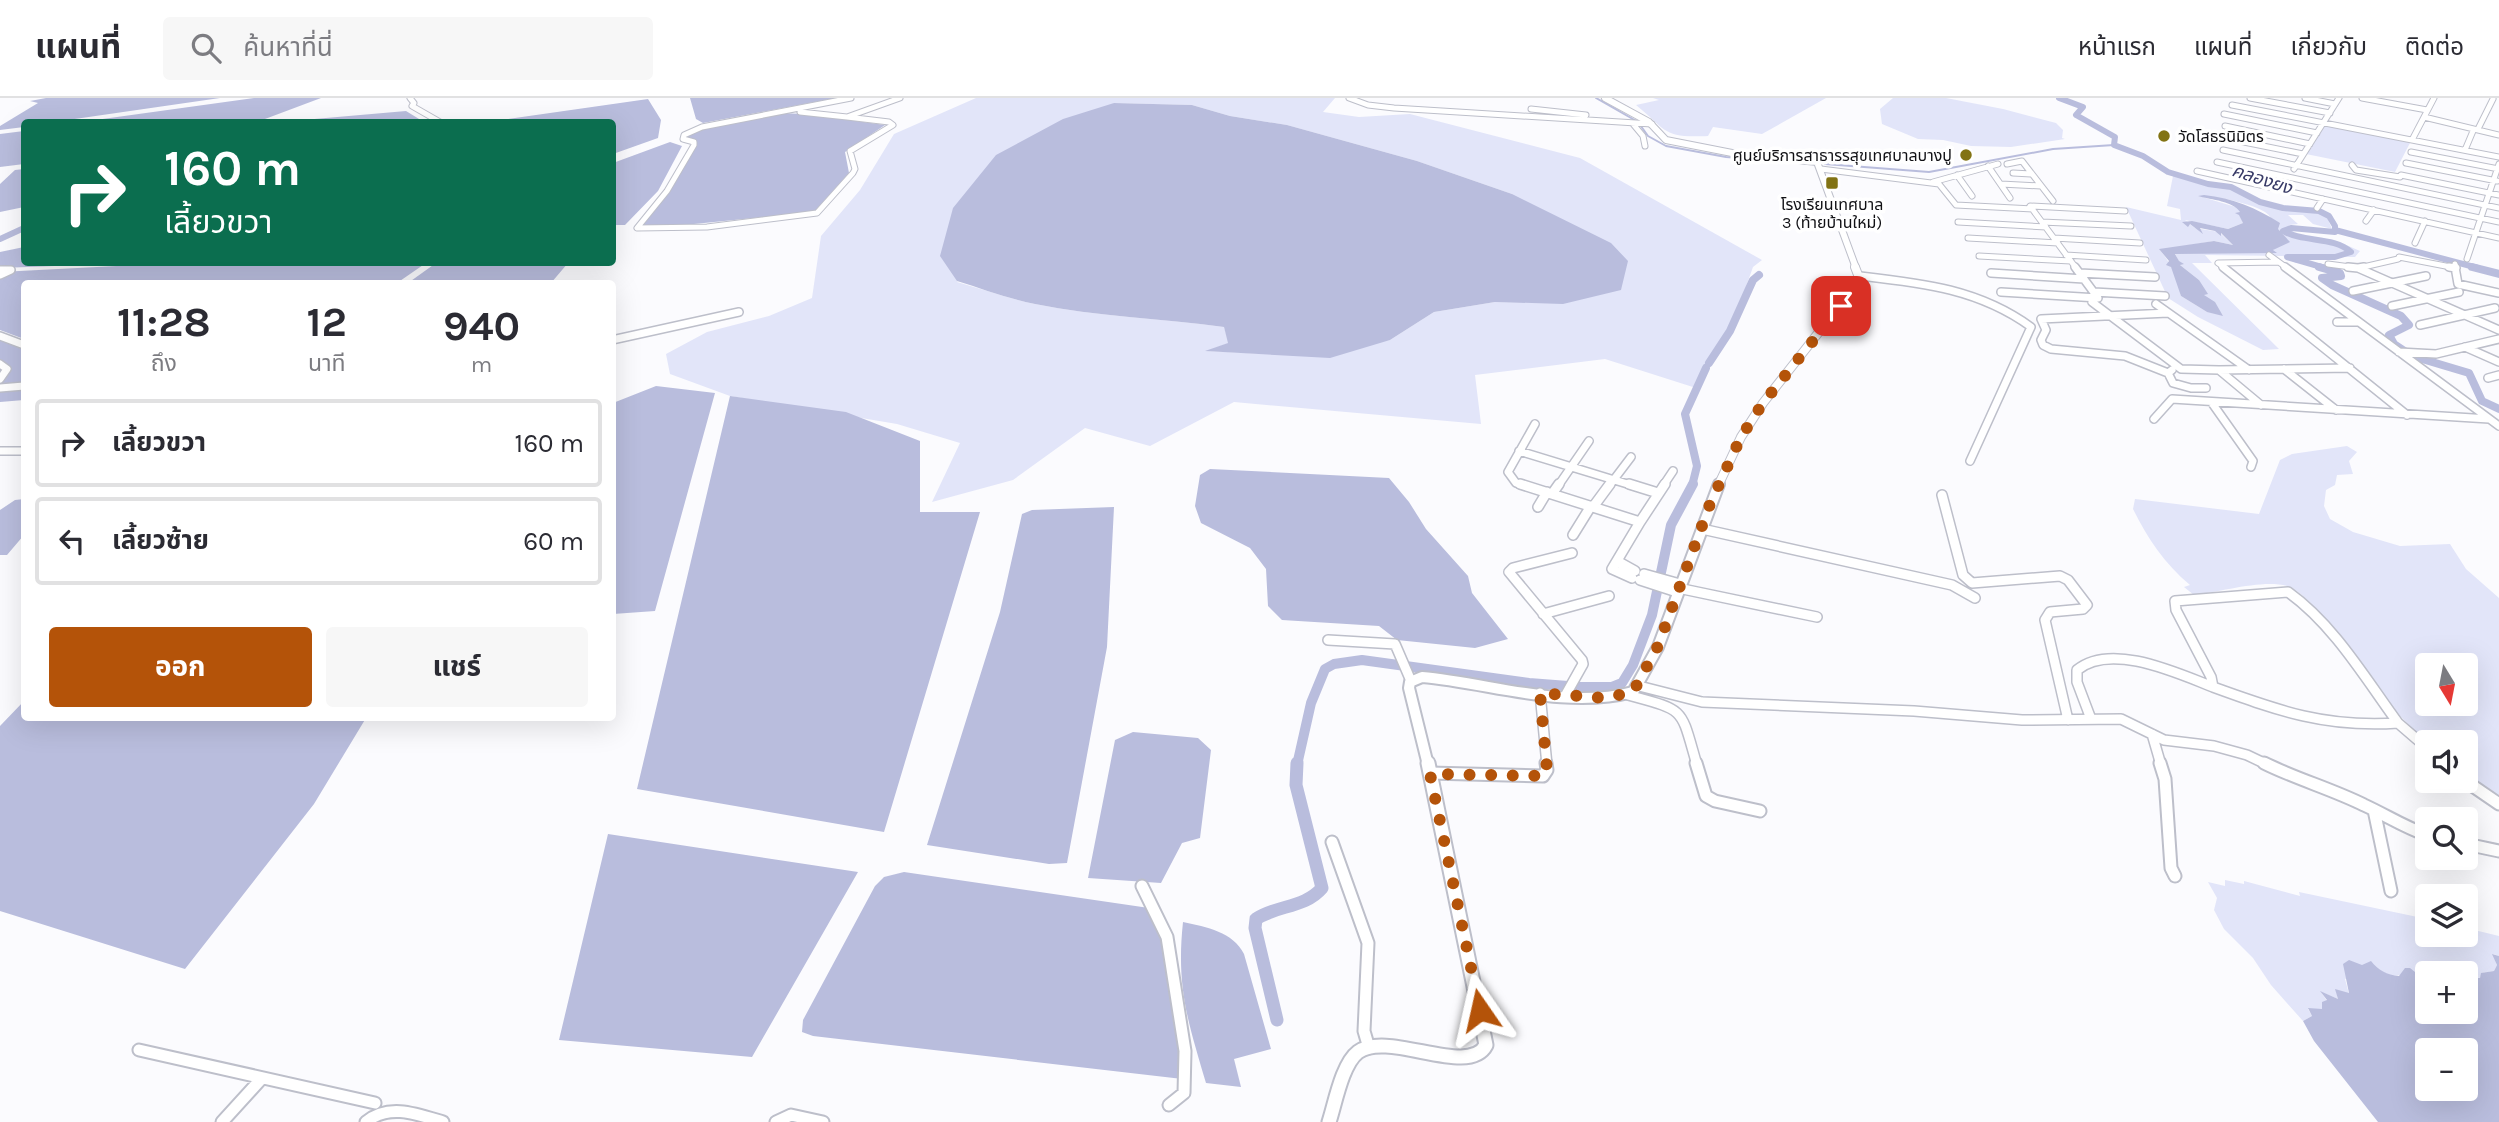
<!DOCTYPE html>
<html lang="th">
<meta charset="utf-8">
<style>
body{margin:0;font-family:Karla,"Noto Sans Thai",sans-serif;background:#f7f7f7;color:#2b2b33;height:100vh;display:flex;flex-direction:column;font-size:26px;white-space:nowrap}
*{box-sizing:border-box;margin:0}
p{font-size:23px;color:#7c7c81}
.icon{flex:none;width:38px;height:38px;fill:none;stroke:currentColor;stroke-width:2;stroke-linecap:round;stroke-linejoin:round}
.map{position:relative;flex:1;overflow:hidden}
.details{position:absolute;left:21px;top:182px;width:595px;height:441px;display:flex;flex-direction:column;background:#fff;border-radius:7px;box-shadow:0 7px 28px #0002}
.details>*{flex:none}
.top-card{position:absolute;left:21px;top:21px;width:595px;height:147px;border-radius:7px;box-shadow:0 7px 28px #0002;background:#0b6e4f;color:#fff;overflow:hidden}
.needle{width:46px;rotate:170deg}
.tools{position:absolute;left:2415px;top:555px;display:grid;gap:14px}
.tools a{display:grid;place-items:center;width:63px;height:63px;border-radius:7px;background:#fff;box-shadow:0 7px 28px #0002;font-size:35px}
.pin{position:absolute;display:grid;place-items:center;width:60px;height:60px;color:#fff;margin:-30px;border-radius:14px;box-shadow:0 4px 10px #0006}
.me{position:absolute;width:77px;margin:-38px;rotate:349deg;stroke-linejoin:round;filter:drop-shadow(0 0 5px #0008)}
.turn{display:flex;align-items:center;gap:24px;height:147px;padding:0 28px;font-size:32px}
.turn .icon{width:91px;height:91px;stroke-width:2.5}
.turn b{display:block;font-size:49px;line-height:60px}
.eta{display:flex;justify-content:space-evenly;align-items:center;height:119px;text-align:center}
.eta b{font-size:42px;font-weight:700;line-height:49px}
.action{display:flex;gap:14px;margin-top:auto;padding:14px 28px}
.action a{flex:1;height:80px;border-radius:7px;background:#b45309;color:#fff;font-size:28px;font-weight:700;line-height:80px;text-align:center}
.action a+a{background:#f7f7f7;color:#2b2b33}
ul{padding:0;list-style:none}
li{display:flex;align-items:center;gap:21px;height:88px;margin:0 14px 10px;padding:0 14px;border:4px solid #e1e1e2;border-radius:7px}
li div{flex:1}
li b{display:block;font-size:26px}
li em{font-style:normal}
header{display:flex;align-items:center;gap:42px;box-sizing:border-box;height:98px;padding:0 35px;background:#fff;border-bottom:2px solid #e1e1e2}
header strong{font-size:33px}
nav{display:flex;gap:38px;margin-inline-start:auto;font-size:24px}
.search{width:490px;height:63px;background:#f7f7f7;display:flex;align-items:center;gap:18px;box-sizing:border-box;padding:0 24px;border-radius:7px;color:#7c7c81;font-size:26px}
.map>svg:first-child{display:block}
.green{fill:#e2e5f9;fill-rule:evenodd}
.water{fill:#b9bddd;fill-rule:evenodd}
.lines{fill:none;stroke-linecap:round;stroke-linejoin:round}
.stream{stroke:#b9bddd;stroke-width:2}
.canal-far3{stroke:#b9bddd;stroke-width:6}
.canal-far2{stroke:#b9bddd;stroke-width:8}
.canal-far1{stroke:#b9bddd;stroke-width:10}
.canal{stroke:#b9bddd;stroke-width:13}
.minor-far3-casing{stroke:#bdbfca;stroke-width:7}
.minor-far2-casing{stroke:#bdbfca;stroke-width:10}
.minor-far1-casing{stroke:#bdbfca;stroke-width:12}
.minor-casing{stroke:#bdbfca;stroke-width:15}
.tertiary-far3-casing{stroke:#bdbfca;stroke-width:8}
.tertiary-far2-casing{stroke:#bdbfca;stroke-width:10}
.tertiary-far1-casing{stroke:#bdbfca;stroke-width:14}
.tertiary-casing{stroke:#bdbfca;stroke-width:17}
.minor-far3{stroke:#fff;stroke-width:5}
.minor-far2{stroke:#fff;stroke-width:7}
.minor-far1{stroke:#fff;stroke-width:9}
.minor{stroke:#fff;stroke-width:11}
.tertiary-far3{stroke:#fff;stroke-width:6}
.tertiary-far2{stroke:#fff;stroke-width:8}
.tertiary-far1{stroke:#fff;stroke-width:10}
.tertiary{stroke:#fff;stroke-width:13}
.route{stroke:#b45309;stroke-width:12;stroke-dasharray:0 21.6}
.poi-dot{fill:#827314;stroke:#fff;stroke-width:2.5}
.labels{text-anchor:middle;stroke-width:7;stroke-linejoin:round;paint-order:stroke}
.far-poi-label{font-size:16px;fill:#101014;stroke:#fff;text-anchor:start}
.far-water-label{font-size:18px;font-style:italic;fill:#373a66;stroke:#fff}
</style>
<header>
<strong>แผนที่</strong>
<div class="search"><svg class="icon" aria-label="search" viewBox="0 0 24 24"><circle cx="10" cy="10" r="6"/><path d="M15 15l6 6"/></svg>ค้นหาที่นี่</div>
<nav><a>หน้าแรก</a><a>แผนที่</a><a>เกี่ยวกับ</a><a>ติดต่อ</a></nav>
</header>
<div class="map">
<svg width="2499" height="1024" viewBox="0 0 2499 1024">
<rect width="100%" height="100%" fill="#fbfbfe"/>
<path class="green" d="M976 0H1335L1323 14 1359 19 1410 16 1580 60 1762 162 1753 169 1733 225 1696 290 1605 261 1475 277 1481 326 1234 304 1150 348 1085 330 1013 382 932 404 960 345 897 326 730 298 670 276 666 256 707 234 769 218 812 200 821 138 860 92 894 36ZM1114 5 1192 7 1230 18 1287 27 1417 63 1512 96 1563 205 1495 204 1434 214 1390 242 1267 256 1207 253 1229 245 1224 229C1162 220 1097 219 1035 206 1009 201 983 191 957 184Z
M1653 0H1826L1762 36 1713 29 1708 38C1662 40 1668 33 1636 7L1659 2Z
M1893 0H1946L2003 11 2056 25 2063 32 2062 40 2065 41 2011 49 1971 48 1943 42 1918 41 1882 26 1880 11Z
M2325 27 2411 43 2395 74 2306 56Z
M2175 77 2212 88 2229 90 2271 109 2322 116 2327 119 2332 131 2313 126 2303 117H2288L2298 126 2289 127 2297 139 2303 141 2344 146 2360 153 2355 159H2298L2305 165H2296L2283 158 2205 157 2212 165H2192L2279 251 2263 252 2198 219 2168 200 2126 109 2181 122 2180 111 2167 108 2173 78ZM2199 98C2213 97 2254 106 2265 114 2275 121 2276 132 2285 140L2270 155H2175L2180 167 2199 182 2207 214 2181 198C2179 182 2170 164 2160 152L2214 143 2233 147 2219 134 2195 130 2185 122 2228 131 2243 125 2239 110Z
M2347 348 2357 354 2349 363 2353 376 2337 377 2335 387 2326 392 2324 408 2330 421 2353 434 2400 448 2450 446 2466 471 2499 500V700L2466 680V644L2427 645 2392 610 2317 511C2308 503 2299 492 2287 488 2263 481 2220 494 2194 497L2184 489 2190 487C2164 465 2148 441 2133 411L2135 401 2259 416 2280 362 2292 356ZM2427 567H2466V606H2427Z
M2225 782 2244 786V783L2300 798 2299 794 2427 821V836H2466V830L2499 838V858L2493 856 2497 867 2494 873 2482 875 2480 880C2473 880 2470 875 2464 874 2452 872 2442 872 2429 874L2427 878 2415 875 2393 878 2378 872 2345 881 2349 896 2336 892 2338 901 2321 894 2327 903 2322 911H2308L2312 918 2303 923 2271 887 2253 860 2224 831 2214 812 2217 800 2208 784 2225 788Z"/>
<path class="water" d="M46 0H220L54 24H24V29L0 32V28L38 5 30 3Z
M254 0H321L257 24H81Z
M690 0H836L703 25 696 21Z
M648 1 661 22 658 40 613 56 612 24H487Z
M1114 5 1192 7 1230 18 1287 27 1417 63 1512 96 1611 145 1628 163 1621 192 1563 206 1495 204 1434 214 1390 242 1330 260 1205 253 1228 245 1224 229C1161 220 1097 219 1035 206 1009 201 983 191 957 183L940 158 953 110 996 57 1063 21Z
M406 13 424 24H305L303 22Z
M777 15 807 16 885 27 845 54 849 75 814 114 644 131 640 123 662 101 697 45 686 38 703 30Z
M24 33V66L0 69V36Z
M670 44 682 48 658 93 625 127H613V65Z
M24 71V109L0 114V86L15 72Z
M2204 97C2233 100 2256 110 2280 125L2278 131 2290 144 2273 152 2277 155 2175 156 2179 163 2184 166 2180 167 2199 182 2208 196 2204 197 2215 204 2223 218 2207 214 2181 198 2171 169 2166 167 2169 163 2159 151 2214 143 2233 147 2221 135V138L2215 133 2200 130 2203 136 2190 126 2188 129 2182 124 2192 123 2228 131 2243 125 2239 117 2235 115 2240 114C2233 103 2212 102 2198 98Z
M24 149V164L136 165 0 170V154Z
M194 164 426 165 397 185 24 186V241L0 232V174Z
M436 165V164L568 165 551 185H408Z
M0 242 24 252V302L0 304V278L5 271 0 268Z
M656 288 715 295 655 513 613 516V305Z
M730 298 846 314 920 343V414H980L884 734 637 691Z
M1210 371 1389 380 1409 404 1426 431 1468 478 1472 495 1508 541 1475 550 1397 542 1379 528 1282 522 1268 508 1266 471 1250 450 1201 425 1195 408 1200 377Z
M24 401V437L7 457H0V412L15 402Z
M1114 409 1107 549 1067 765 1049 766 927 747 1000 514 1022 416 1032 412Z
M24 603V620H366L314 706 185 871 0 813V628Z
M1133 634 1198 640 1211 652 1200 740 1182 745 1161 785 1088 780 1115 642Z
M608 736 858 774 752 959 559 942Z
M904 774 1149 810 1161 816 1173 914 1191 982 813 938 802 934 803 922 875 788 884 779Z
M1183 824C1207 829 1233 834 1244 856L1271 951 1234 961 1241 989 1206 985C1188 924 1176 889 1183 824Z
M2492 856 2499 858V1024H2378L2314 943 2303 923 2312 918 2308 910 2322 911V904L2327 902 2320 893 2338 901 2335 891 2349 895 2343 866 2349 862 2362 867 2371 863C2378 872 2387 877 2399 878L2405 870H2410L2420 878H2427V914H2466V875H2458C2466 871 2471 881 2480 880L2481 875 2494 873 2497 867ZM2427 952H2466V990H2427Z"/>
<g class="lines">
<path class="stream" d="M1596 0 1638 24 1648 38 1666 48 1726 59 1779 63
M1825 66 1929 74 2053 51 2114 47"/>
<path class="canal-far3" d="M2059 0 2083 9 2076 17 2115 39 2114 47 2143 58 2168 74 2208 86 2231 89 2260 104 2283 110 2319 113 2329 118 2335 128V134L2291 130 2283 133C2304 145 2333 138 2351 154L2335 159H2287L2325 170
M2335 132 2478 170
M0 141 24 130"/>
<path class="canal-far2" d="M2319 169 2340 175 2341 178 2322 180 2332 187 2401 218 2409 227 2389 237 2394 246 2412 258 2469 275 2482 303 2499 311
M2472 169 2499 176
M1709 265 1730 233 1753 182 1759 177
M1692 388 1697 368 1685 316 1706 270"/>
<path class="canal-far1" d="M1297 667 1311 605 1325 571 1334 566 1362 562 1529 585 1581 589H1612L1622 585 1633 567 1652 517 1671 427 1693 386"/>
<path class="canal" d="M1277 922 1255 830 1256 821C1277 807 1305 810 1322 790L1296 687 1297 665"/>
<defs>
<path id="minor-far3" d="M410 0 414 5 412 8 440 24
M851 0 702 29 684 37 683 41 694 44V47L667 93 637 130 707 129 817 115 853 75 855 71 850 53 893 27 889 24 847 19 900 0
M1349 0 1368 7 1394 10 1652 26
M2250 0 2330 15
M2305 0 2335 6
M2362 0 2427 12
M2232 7 2499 59
M1531 11 1586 17
M800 14 847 19
M2224 16 2317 35
M2424 19 2499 37
M1633 26 1643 38 1645 48
M2225 28 2310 46
M2478 31 2493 1
M2224 40 2303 56
M2412 42 2434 0
M2223 52 2499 110
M2465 52 2473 33
M2411 54 2499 71
M2217 64 2499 124
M2406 65 2497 83
M2007 66 2022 63 2053 103
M2352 67 2356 72 2400 79
M1988 68 2010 100
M1821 71 1939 86 1956 107 2033 111
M2294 71 2339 0
M2197 73 2499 140
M2013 75 2031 76
M1957 77 1972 98
M2401 77 2499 97
M1933 84 1998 66
M2001 86 2041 88
M2317 110 2323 101
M2366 123 2374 112
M1958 124 2046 129
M2042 124 2131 128
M1968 140 2058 145
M2054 140 2140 145
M2415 145 2425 123
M2066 157 2146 162
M2269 157 2287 170
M1979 158 2071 163
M2399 159 2456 170
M2467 161 2499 66
M2328 166 2358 170
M2455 166 2456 170
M2076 170 2030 108 2125 113
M2225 170 2218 165 2278 164
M2359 170 2398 161"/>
<path id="minor-far2" d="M2223 169 2407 317
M2285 169 2499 328
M2348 169 2358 170
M2364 169 2358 170 2499 232
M2449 169 2456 170
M2455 169 2458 186 2499 195
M0 172H11L0 177
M1991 175 2084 181
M2080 175 2155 179
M1860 178C1922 185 1979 191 2031 229L1970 363
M2353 193 2426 178
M2001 194 2098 200 2075 169
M2094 194 2165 198
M2092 204 2181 271 2219 272 2261 307
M2156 206 2249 272
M2392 208 2459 194
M2168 215 2041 221 2046 232 2041 242 2043 247 2051 251 2125 258 2168 275
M2337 224H2357
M2420 227 2495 210
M0 238 24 247
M612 242 739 214
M2465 249 2499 264
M2399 254 2436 256 2499 241
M0 266 7 271 0 281
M2284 271 2336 312
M2172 272 2168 275 2173 285 2191 290H2206
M2219 272 2350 270
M2488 280 2499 277
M0 290 24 288
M2212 305 2253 363 2251 369
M2154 321 2172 301 2489 321
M0 353H24
M1519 353 1634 388
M1525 388 1516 385 1508 374 1535 326
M1558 388 1589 343
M1609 388 1631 359
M1663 388 1673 373"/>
<path id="minor-far1" d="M1520 386 1640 424 1612 471 1632 480
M1629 386 1658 395
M1552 396 1559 386
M1942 397 1963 477 1972 485 2060 478 2068 482 2087 507 2083 511 2050 514 2045 522 2068 622
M1538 409 1547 394
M1593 409 1610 386
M1640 424 1665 386
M1702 431 1952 487 1975 500
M1573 437 1591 408
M1617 463 1635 473
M1644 476 1680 486
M1640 482 1677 494
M1678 490 1817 519
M2288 494C2334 527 2365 580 2398 625 2326 630 2279 613 2213 589L2211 579 2176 512 2175 503Z
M1543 516 1609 498
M1328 542 1395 546 1411 583
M1639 588 1702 604 1914 613 2022 622 2121 621 2164 642 2214 648 2247 657 2268 667
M1540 595 1547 667
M1628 597C1687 613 1680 609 1697 667
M1565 598 1583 566 1582 562 1509 474 1513 470 1572 455
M2091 621 2077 584V572C2111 544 2177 575 2213 589
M2398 625 2427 650
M2152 636 2161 667"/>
<path id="minor" d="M1696 665 1706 698 1715 703 1760 713
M2160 665 2165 681 2171 770 2175 778
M2264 665C2296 681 2332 691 2364 707 2386 717 2404 729 2427 737
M1430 675 1543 678 1547 672 1546 665
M2464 682 2499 706
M2374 712 2391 793
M1332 744 1368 845 1364 933 1369 950
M2466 746 2499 753
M1142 788 1167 839 1185 953 1184 995 1169 1007
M139 952 375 1005
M222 1024 262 980
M366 1024C389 1005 417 1016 443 1024
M776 1024 791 1017 823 1024"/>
<path id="tertiary-far3" d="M1605 0 1649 24 1666 42 1732 55 1817 64 1856 170"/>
<path id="tertiary-far2" d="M1718 388 1741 339 1763 305 1860 182 1855 169"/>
<path id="tertiary-far1" d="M1428 667 1409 590 1410 584 1422 579C1491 585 1564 612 1633 594L1658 549 1719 386"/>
<path id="tertiary" d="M1329 1024C1335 1006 1342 966 1358 954 1388 932 1469 980 1486 947L1428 665"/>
</defs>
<use href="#minor-far3" class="minor-far3-casing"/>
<use href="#minor-far2" class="minor-far2-casing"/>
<use href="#minor-far1" class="minor-far1-casing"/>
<use href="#minor" class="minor-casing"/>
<use href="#tertiary-far3" class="tertiary-far3-casing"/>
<use href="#tertiary-far2" class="tertiary-far2-casing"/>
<use href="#tertiary-far1" class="tertiary-far1-casing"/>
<use href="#tertiary" class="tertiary-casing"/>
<use href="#minor-far3" class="minor-far3"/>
<use href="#minor-far2" class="minor-far2"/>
<use href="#minor-far1" class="minor-far1"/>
<use href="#minor" class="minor"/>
<use href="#tertiary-far3" class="tertiary-far3"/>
<use href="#tertiary-far2" class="tertiary-far2"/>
<use href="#tertiary-far1" class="tertiary-far1"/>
<use href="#tertiary" class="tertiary"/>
</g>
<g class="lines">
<path class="route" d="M1480 912 1430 676 1543 678 1547 672 1540 595 1604 600 1633 594 1658 548 1710 406 1741 339 1763 305 1841 208"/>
</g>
<g class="poi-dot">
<circle cx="2164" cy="38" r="7"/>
<circle cx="1966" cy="57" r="7"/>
<rect x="1825" y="78" width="14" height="14" rx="3.5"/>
</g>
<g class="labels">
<g class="far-poi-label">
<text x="2178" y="44">วัดโสธรนิมิตร</text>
<text x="1952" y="63" text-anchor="end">ศูนย์บริการสาธารรสุขเทศบาลบางปู</text>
<text x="1832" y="112" text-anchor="middle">โรงเรียนเทศบาล<tspan x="1832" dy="18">3 (ท้ายบ้านใหม่)</tspan></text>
</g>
<g class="far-water-label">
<text transform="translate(2262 81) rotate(18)" y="6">คลองยง</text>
</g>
</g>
</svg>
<div class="tools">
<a><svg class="needle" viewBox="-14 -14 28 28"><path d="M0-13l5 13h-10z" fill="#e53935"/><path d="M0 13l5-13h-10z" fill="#7c7c81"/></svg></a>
<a><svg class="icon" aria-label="sound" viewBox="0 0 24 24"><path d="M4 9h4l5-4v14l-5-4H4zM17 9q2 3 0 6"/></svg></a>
<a><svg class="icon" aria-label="search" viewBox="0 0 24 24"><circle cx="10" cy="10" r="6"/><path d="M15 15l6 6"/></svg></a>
<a><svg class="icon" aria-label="layers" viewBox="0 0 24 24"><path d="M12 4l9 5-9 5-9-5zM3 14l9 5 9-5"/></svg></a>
<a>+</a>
<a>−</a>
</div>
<div class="pin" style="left:1841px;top:208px;background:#d93025"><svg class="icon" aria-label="arrive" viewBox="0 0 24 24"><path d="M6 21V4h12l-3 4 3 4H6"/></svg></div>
<svg class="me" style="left:1480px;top:912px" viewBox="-20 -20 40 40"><path d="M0-17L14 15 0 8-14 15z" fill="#b45309" stroke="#fff" stroke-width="4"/></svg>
<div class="top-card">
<div class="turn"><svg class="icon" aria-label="right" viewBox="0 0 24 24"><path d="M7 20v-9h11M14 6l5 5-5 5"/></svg><div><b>160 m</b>เลี้ยวขวา</div></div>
</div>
<section class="details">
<div class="eta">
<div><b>11:28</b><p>ถึง</p></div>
<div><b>12</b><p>นาที</p></div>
<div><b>940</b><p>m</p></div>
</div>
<ul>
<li><svg class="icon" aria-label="right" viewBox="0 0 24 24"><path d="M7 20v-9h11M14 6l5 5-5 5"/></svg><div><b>เลี้ยวขวา</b></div><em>160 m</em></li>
<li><svg class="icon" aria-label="left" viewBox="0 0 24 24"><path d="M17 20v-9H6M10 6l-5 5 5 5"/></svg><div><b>เลี้ยวซ้าย</b></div><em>60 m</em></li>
</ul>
<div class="action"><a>ออก</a><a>แชร์</a></div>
</section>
</div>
